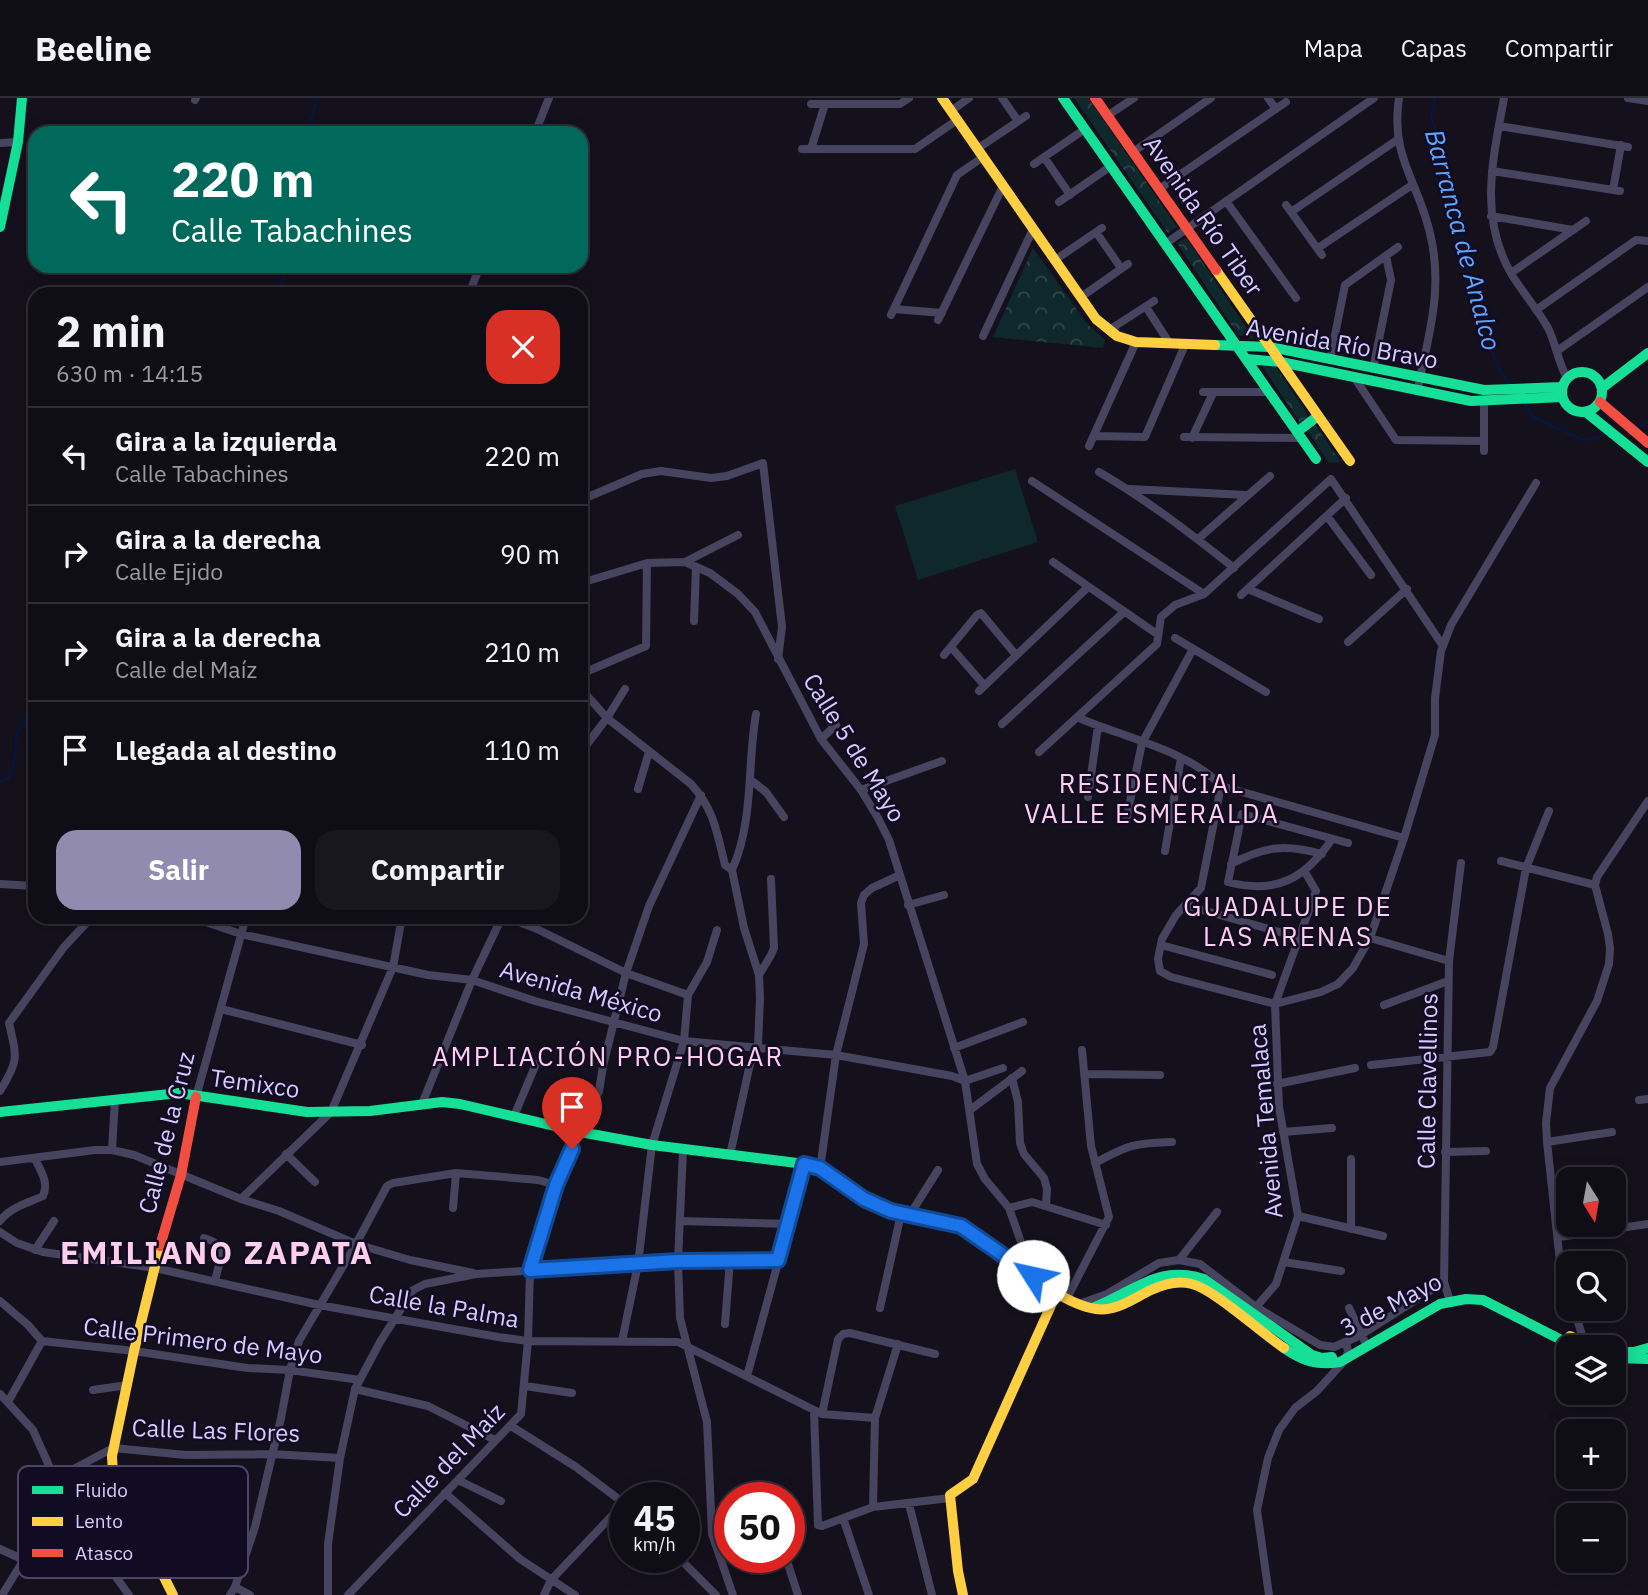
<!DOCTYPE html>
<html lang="es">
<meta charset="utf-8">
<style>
body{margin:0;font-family:"IBM Plex Sans",sans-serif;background:#18161f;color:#f1f3f6;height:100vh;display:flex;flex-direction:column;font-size:26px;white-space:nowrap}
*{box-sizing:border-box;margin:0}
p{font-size:23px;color:#9b9ca1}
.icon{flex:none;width:38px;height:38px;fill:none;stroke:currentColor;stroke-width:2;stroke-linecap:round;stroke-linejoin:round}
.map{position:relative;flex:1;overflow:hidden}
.sheet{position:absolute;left:28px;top:189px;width:560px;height:637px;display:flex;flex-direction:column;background:#0f0d16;border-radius:21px;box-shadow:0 4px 18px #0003,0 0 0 2px #2f2d35}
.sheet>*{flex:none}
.guide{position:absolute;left:28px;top:28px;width:560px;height:147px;border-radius:21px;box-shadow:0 4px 18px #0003,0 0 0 2px #2f2d35;background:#00695c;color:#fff;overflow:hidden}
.needle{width:46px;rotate:169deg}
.fabs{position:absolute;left:1556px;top:1069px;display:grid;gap:14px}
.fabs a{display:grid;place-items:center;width:70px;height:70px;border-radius:14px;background:#0f0d16;box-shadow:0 4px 18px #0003,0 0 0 2px #2f2d35;font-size:35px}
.speed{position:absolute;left:609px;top:1384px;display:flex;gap:14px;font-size:35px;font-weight:700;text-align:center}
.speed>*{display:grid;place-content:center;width:91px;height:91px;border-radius:50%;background:#0f0d16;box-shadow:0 4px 18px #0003,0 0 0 2px #2f2d35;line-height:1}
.speed small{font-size:18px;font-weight:400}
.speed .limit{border:10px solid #d22;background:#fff;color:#111}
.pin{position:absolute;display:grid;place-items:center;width:60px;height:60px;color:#fff;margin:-72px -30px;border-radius:50% 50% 50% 0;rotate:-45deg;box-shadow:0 0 7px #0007}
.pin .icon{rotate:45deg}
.me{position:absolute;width:77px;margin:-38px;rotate:305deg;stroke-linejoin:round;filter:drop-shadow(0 0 5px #0008)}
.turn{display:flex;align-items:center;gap:24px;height:147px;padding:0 28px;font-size:32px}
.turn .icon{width:91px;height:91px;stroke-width:2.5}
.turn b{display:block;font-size:49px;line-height:60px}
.round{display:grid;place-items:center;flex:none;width:74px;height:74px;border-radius:21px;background:#18161f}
.headline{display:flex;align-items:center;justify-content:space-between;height:119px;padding:0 28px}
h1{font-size:42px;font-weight:700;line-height:52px}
.primary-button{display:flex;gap:14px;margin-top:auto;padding:14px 28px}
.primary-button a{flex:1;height:80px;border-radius:21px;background:#928bb0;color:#fff;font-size:28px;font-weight:700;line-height:80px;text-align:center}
.primary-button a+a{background:#18161f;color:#f1f3f6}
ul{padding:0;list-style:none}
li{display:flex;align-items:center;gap:21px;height:98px;padding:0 28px;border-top:2px solid #2f2d35}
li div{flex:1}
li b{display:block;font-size:26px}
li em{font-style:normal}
header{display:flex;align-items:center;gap:42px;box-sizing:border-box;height:98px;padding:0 35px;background:#0f0d16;border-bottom:2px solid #2f2d35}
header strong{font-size:33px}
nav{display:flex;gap:38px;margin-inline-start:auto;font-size:24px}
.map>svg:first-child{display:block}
.green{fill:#0e282c}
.forest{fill:url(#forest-crowns)}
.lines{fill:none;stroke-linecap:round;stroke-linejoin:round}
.stream{stroke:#051640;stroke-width:2.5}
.street{stroke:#47445f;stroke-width:8}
.fast{stroke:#16e098;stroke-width:10}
.slow{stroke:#ffcf43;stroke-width:10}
.jam{stroke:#f24e42;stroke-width:10}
.route-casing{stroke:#114b97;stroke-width:18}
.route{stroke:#1a73e8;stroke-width:12}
.labels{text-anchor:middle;stroke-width:5;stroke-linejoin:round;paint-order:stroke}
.street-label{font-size:24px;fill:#d6cdff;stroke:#110b23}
.water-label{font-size:26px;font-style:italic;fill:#5ba7ff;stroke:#110b23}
.neighbourhood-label{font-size:26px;letter-spacing:2px;fill:#ffcfea;stroke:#110b23}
.district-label{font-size:32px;font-weight:bold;letter-spacing:2px;fill:#ffcfea;stroke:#110b23}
.key{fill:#110b23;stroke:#4c4565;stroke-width:2}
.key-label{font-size:19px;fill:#d6cdff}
</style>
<header>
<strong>Beeline</strong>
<nav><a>Mapa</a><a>Capas</a><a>Compartir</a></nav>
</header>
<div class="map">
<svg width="1648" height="1497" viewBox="0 0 1648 1497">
<defs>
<pattern id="forest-crowns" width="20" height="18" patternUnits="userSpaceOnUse" patternTransform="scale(1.75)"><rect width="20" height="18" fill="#0e282c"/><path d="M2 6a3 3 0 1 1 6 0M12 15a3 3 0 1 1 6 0" fill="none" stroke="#30464c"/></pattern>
</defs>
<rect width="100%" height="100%" fill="#14111d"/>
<path class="green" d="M1015 371 1038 444 918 482 895 408Z"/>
<path class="forest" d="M1074 0H1088L1177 129 1168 135Z
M1186 140 1254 241 1238 237 1177 145Z
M1033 150 1088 227 1105 242 1103 250 993 239Z
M1261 266 1276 269 1310 320 1300 325Z
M1315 326 1341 364 1329 365 1307 332Z"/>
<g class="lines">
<path class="stream" d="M1435 0 1431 20 1444 50 1452 82 1474 205 1499 272 1510 287
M307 35 317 0
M276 196 288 168
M1522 303 1534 320 1584 342 1606 337
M1637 329 1648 325
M0 683 11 678 15 660 16 639 35 598"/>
<path class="street" d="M1002 0 1018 23
M1268 0 1276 11
M1399 0C1390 59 1418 83 1430 135 1443 189 1430 232 1419 285
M1504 0C1493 61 1478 120 1512 177 1523 195 1538 212 1548 230 1556 246 1558 264 1567 280
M1628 0 1648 3
M195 2 196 0
M811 6H900L909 0
M951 13 969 0
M1107 18 1134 0
M1499 28 1628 49
M535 35 549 0
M0 45 18 44
M802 51H915L957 22
M811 51 825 6
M977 51 1026 18
M1133 54 1211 0
M1044 59 1070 97
M1034 66 1085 31
M1492 73 1620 93
M1159 91 1286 4
M1613 92 1621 47
M1226 103 1296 200
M1059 104 1111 68
M1286 107 1322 157
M1291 114 1397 42
M1491 118 1573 132
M1096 134 1121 170
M1165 146 1374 0
M1318 150 1412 87
M1055 162 1102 130
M1511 175 1586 123
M469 196 480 168
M1081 199 1128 166
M1146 209 1170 246
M894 211 942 215
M1536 212 1636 142 1648 143
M891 217 957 77 983 59
M938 222 1003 88
M1109 232 1154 203
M983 238 1033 131
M1557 253 1648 189
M1330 262 1345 187 1398 149
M1373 271 1391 182 1386 158
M1354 279 1396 342 1483 343
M1203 294H1269
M1095 338 1145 339 1185 247
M1184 339 1302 340
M1192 340 1213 295
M1089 348 1136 244
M1484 353V304
M1099 374C1147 402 1190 435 1234 470
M1032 383 1204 496
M1130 391 1246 397
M581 402 642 376 661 373 711 380 727 378 763 365 782 529 778 561
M1327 418 1371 477
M1198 441 1270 378
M685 464 738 437
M1053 464 1157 536
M581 485 647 465 685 464 710 475 738 496 755 514 821 641 861 692 878 720 889 742 965 983 977 1066 985 1081 1009 1110 1033 1178
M1248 491 1319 521
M1241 497 1346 400
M694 523 696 469
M1175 540 1266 594
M1348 544 1407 491
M951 549 984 587
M944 557 977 517 981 515 1016 557
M581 576 646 548 647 465
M581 591 607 620 691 686C714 711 717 735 725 767L732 772 744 830 759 877 760 900 758 948 750 966 730 1057
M979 593 1088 489
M1079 620C1120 638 1192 654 1221 688
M1002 626 1124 514
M821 641 836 627
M581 654 607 620 625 591
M1039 654 1157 546 1161 519 1175 507 1204 496 1331 381 1443 548
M752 683 766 694 784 719
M1221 688 1201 790 1176 817 1162 841 1158 861 1160 873 1171 879 1275 906 1321 894 1338 886 1353 870 1370 840 1404 740 1435 637V600L1441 553 1451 527 1536 385
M1221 688 1404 740
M638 691 649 654
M861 692 942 663
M1088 699 1098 628
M1126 723 1142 645 1193 551
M1332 741C1306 780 1276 797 1228 784L1242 716 1348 745
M1165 753 1181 660
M1501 763 1595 787
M1231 766C1265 748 1285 746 1322 756
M732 772C754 723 747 667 756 616
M0 786 35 788
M908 807 944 797
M1185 807 1283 835
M191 819 241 836 428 877 472 882 535 903 684 943 836 957 952 978 965 983 1003 970
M506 819 537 831 626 875 688 897
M1370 840 1449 863
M1161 847 1272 877
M759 877 771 857 774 850 771 781
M1384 907 1448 883
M221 911 362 947
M954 950 1023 924
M1371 967 1490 954 1493 949 1526 770 1549 713
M1084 976 1160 977
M1012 980 1018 1004 1020 1045 1024 1056 1044 1080 1047 1091 1046 1108
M1277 986 1355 970
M0 993C19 962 17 960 9 925L64 849 92 819
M196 999 246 819
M1639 1002 1648 1001
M422 1006 472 882 502 819
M970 1012 1022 973
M514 1018 536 966
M1283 1034 1332 1030
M1547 1044 1612 1034
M112 1052 115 1001
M683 1052 678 1163 680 1220 707 1324 712 1436 733 1497
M1445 1054 1486 1053
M286 1056 315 1084
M0 1064 95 1052H112L134 1057 241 1101 279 1113 356 1146 410 1162 473 1175
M1095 1065C1128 1047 1134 1045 1172 1044
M820 1071 836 957 864 846 861 805 864 797 872 790 900 777
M241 1101 331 1014 393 869 402 819
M453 1110 456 1075
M1009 1110 1032 1104 1106 1127
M909 1118 938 1072
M1298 1118 1383 1138
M0 1123C10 1109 28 1105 43 1098 49 1085 41 1073 35 1061
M680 1123 789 1126
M1351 1131V1061
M0 1134 17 1145 43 1154 155 1170 319 1207 498 1239 528 1243 678 1244 822 1316 875 1320
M1559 1139 1648 1126
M204 1140C230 1147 219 1163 215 1183
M35 1152 54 1123
M1179 1162 1217 1114
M1284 1164 1341 1173
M1568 1196 1560 1164 1547 1044 1546 1025 1550 990 1597 903 1609 866 1610 850 1608 836 1595 787 1597 779 1648 703
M1067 1200 1109 1119 1091 1048 1082 952
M0 1203 28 1227 42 1243 134 1253 247 1270 290 1272 360 1282
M1450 1203 1444 1184 1449 863 1461 765
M1079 1206 1107 1196 1159 1165 1179 1162 1200 1166 1256 1209 1320 1247 1334 1249 1361 1237 1444 1184
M1256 1209 1276 1186 1298 1118 1279 1009 1275 906 1316 793 1305 774
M880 1210 901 1116
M1349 1210 1365 1244
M1574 1211 1586 1250
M725 1226 730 1162
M622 1243 638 1166 652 1047 684 943 688 897 707 864 717 832
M747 1278 805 1066
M525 1288 572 1295
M355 1291 428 1308 495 1342
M93 1292 128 1287
M0 1296 33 1332 55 1381 59 1396 70 1415 129 1497
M8 1304 42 1243
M814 1313 818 1427 822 1428 873 1409 950 1400
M822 1316 838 1241 843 1236 850 1235 935 1256
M511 1328 576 1369 625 1406
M55 1381 113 1350 186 1357 272 1356 340 1360
M458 1382 501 1403
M445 1395 520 1461 575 1497
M909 1406 932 1497
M873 1409 875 1320 898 1246
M126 1412 168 1404 192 1405
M843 1420 869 1497
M712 1436 730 1434
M0 1451 24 1462
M679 1460 716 1497
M786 1460 798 1497
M235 1489 250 1497
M2 1497 57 1408 59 1397
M230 1497 235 1489 255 1429 281 1320 290 1272 299 1243 356 1146 387 1088 393 1085 456 1075 538 1082 556 1087
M328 1497V1446L340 1360 355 1291 380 1244 413 1192 425 1186 476 1176 678 1163 778 1162
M348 1497 521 1316 528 1243 530 1172 539 1142 556 1087 599 993 603 968 626 875 649 808 701 697
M544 1497 551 1482 624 1405
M1269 1497 1257 1412 1268 1360 1279 1332 1295 1310 1317 1293 1346 1261 1348 1253 1346 1245"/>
<path class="fast" d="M1063 0 1316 361
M0 129 18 44 22 0
M1215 247 1270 249 1484 292 1562 289
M1247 261 1281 264 1471 303 1562 299
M1562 294a20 20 0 1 1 40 0a20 20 0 1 1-40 0Z
M1602 290 1648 255
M1586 314 1648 364
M1297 334 1318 318
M0 1014 179 995 307 1014 370 1013 442 1004 460 1006 580 1034 652 1047 805 1066C837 1078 862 1103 895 1114
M1095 1209C1135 1193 1159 1166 1204 1181L1312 1257 1322 1260 1332 1259
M1284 1250C1303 1263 1317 1268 1340 1264L1440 1206 1466 1201 1483 1202 1577 1250
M1614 1254H1634L1648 1250
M1614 1260 1648 1261"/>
<path class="slow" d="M942 0 1096 221 1117 238 1136 244 1215 247
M1216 172 1350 363
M895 1114 949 1125 965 1131C1000 1153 1057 1206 1096 1211 1116 1214 1134 1200 1151 1192 1164 1186 1178 1182 1192 1186 1215 1192 1261 1235 1284 1250
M160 1148 134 1253 112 1358 113 1376 119 1399 145 1452 162 1475 173 1497
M1570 1238 1593 1250
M963 1497 958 1473 950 1397 973 1381 1057 1194"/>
<path class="jam" d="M1095 0 1216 172
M1600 304 1648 345
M160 1148 181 1077 196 999"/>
</g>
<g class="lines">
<defs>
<path id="route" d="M572 1051 556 1087 530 1172 678 1163 778 1162 804 1066 820 1070 864 1101 891 1113 961 1128 1033 1178"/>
</defs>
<use href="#route" class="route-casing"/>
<use href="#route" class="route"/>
</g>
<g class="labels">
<g class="street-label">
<text transform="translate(1203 118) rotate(55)" y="8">Avenida Río Tiber</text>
<text transform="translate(1342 246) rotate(10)" y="8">Avenida Río Bravo</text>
<text transform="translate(854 650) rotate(58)" y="8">Calle 5 de Mayo</text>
<text transform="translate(581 894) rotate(16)" y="8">Avenida México</text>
<text transform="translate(1428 983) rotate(-89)" y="8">Calle Clavellinos</text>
<text transform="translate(255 986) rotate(8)" y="8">Temixco</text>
<text transform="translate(1266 1023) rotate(-95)" y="8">Avenida Temalaca</text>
<text transform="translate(167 1035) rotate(-76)" y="8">Calle de la Cruz</text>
<text transform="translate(1391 1207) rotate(-27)" y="8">3 de Mayo</text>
<text transform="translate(444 1209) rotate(10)" y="8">Calle la Palma</text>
<text transform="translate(203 1243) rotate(7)" y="8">Calle Primero de Mayo</text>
<text transform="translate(216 1333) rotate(2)" y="8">Calle Las Flores</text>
<text transform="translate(449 1363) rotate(-46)" y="8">Calle del Maíz</text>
</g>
<g class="water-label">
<text transform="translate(1463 142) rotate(75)" y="9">Barranca de Analco</text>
</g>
<g class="neighbourhood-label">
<text x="1152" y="695">RESIDENCIAL<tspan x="1152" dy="30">VALLE ESMERALDA</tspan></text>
<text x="1288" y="818">GUADALUPE DE<tspan x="1288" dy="30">LAS ARENAS</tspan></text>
<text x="608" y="968">AMPLIACIÓN PRO-HOGAR</text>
</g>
<g class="district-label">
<text x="217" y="1166">EMILIANO ZAPATA</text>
</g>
</g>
<rect x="18" y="1368" width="230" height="112" rx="10" class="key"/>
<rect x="32" y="1388" width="31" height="8" fill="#16e098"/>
<rect x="32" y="1419" width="31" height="9" fill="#ffcf43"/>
<rect x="32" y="1451" width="31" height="8" fill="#f24e42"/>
<g class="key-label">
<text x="75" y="1399">Fluido</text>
<text x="75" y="1430">Lento</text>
<text x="75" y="1462">Atasco</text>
</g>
</svg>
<div class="fabs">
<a><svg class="needle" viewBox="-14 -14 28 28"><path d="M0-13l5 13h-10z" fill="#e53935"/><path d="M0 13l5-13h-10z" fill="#9b9ca1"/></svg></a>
<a><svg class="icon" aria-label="search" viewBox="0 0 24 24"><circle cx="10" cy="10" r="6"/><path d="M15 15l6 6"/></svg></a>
<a><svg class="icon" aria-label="layers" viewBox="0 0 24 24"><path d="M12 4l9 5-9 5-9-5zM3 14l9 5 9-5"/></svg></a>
<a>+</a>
<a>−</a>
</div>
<div class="speed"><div>45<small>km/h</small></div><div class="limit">50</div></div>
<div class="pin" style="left:572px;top:1051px;background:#d93025"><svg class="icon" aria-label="arrive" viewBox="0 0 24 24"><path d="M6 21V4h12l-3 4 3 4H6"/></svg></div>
<svg class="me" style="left:1033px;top:1178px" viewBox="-20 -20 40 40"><circle r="19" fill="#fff"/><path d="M0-13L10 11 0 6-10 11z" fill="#1a73e8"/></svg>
<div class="guide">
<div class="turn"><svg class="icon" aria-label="left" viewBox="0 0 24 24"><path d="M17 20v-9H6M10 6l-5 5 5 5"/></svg><div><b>220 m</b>Calle Tabachines</div></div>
</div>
<section class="sheet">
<div class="headline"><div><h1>2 min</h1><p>630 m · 14:15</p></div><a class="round" style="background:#d93025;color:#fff"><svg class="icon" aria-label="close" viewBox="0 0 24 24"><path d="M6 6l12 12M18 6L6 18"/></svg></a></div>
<ul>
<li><svg class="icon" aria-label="left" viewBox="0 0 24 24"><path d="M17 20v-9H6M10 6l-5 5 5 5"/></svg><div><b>Gira a la izquierda</b><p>Calle Tabachines</p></div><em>220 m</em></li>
<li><svg class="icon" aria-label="right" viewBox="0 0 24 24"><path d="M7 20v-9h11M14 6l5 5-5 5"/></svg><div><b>Gira a la derecha</b><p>Calle Ejido</p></div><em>90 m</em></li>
<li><svg class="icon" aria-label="right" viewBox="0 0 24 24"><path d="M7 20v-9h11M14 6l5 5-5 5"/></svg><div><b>Gira a la derecha</b><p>Calle del Maíz</p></div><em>210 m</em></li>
<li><svg class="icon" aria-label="arrive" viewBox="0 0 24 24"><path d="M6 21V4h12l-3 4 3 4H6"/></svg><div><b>Llegada al destino</b></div><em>110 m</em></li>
</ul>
<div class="primary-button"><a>Salir</a><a>Compartir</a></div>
</section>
</div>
